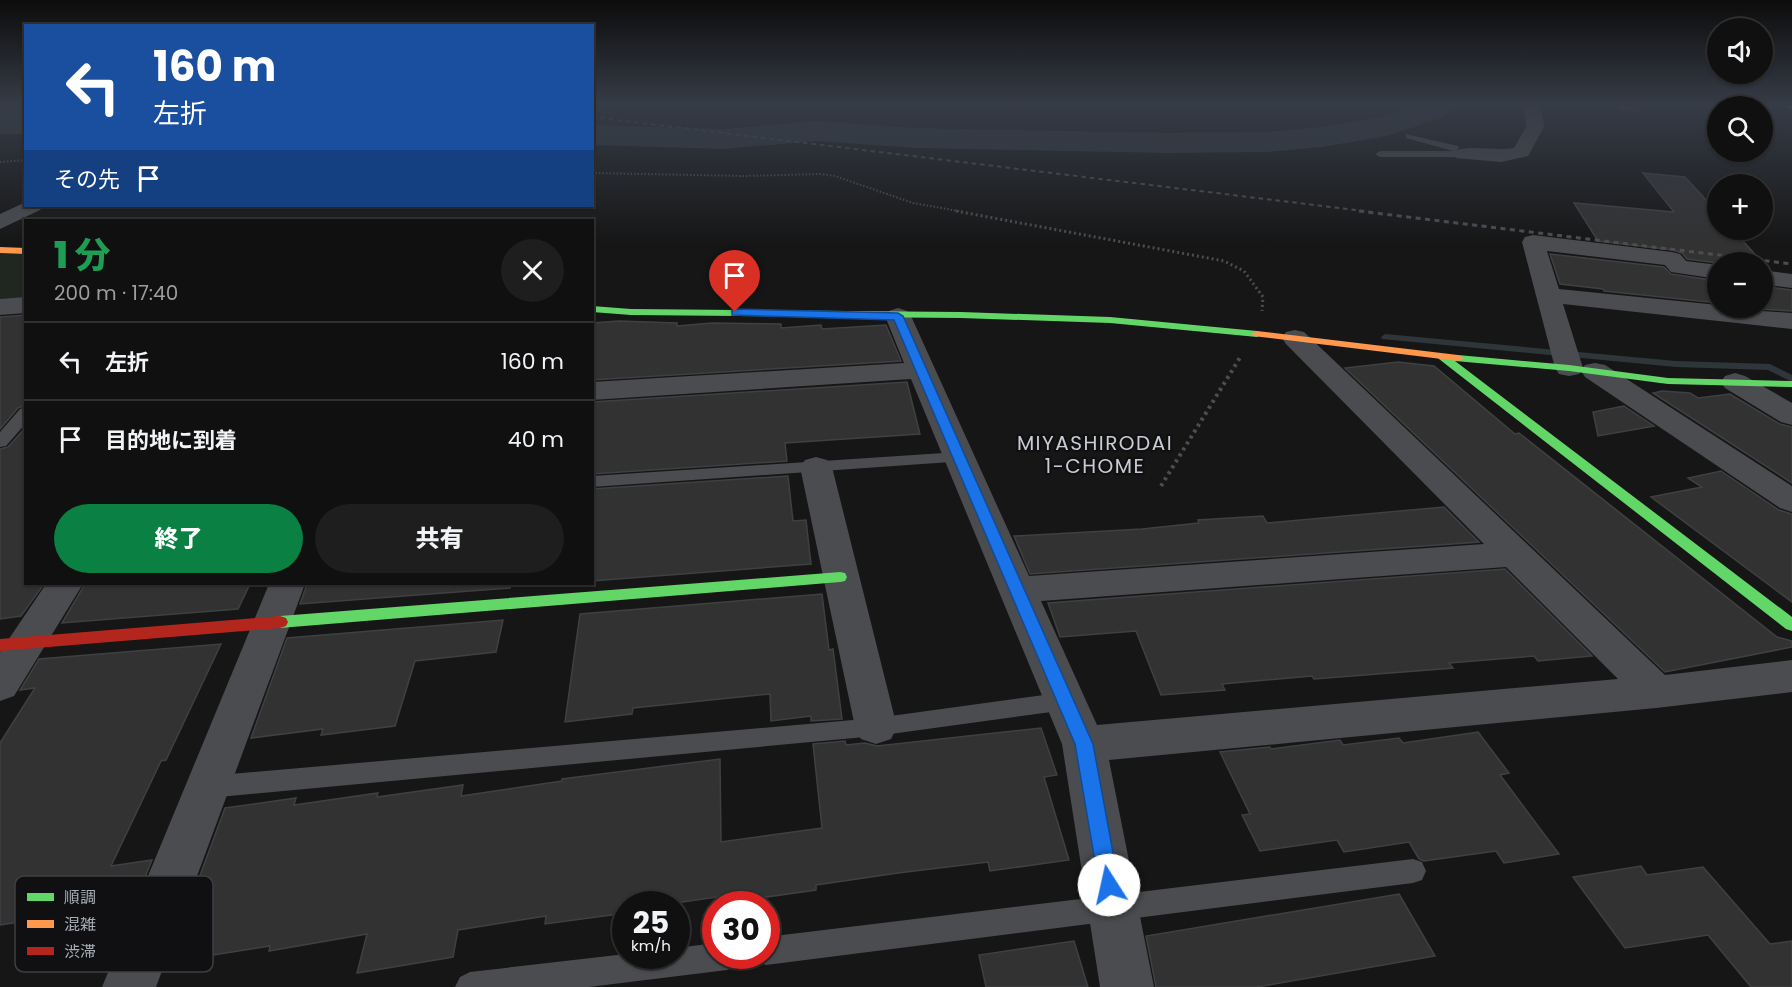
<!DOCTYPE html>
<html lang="ja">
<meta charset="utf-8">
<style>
body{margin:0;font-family:Poppins,"Noto Sans JP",sans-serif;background:#1e1e1e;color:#f1f3f6;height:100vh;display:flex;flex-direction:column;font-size:22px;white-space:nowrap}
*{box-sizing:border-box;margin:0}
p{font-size:20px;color:#9c9d9f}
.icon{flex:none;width:33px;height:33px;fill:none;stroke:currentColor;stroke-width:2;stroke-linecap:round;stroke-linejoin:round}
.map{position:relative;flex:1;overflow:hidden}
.sheet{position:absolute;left:24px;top:219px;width:570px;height:366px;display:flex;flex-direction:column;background:#101010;border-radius:0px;box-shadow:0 2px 4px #0004,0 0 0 2px #303030}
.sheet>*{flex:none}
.guide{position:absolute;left:24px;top:24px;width:570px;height:183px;border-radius:0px;box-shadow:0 2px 4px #0004,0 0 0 2px #303030;background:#1a4fa0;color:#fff;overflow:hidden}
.fabs{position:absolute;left:1707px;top:18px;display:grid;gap:12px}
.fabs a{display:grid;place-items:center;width:66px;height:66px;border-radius:50%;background:#101010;box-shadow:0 2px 4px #0004,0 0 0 2px #303030;font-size:30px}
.speed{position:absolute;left:612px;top:891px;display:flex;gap:12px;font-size:30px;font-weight:700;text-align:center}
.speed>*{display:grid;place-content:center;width:78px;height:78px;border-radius:50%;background:#101010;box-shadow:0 2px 4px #0004,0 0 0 2px #303030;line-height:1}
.speed small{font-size:15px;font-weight:400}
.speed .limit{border:9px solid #d22;background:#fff;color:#111}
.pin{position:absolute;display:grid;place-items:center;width:51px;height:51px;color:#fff;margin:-62px -26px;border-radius:50% 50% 50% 0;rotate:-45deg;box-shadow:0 0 6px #0007}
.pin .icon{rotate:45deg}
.me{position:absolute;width:66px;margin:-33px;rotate:350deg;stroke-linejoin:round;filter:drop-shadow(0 0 4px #0008)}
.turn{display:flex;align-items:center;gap:21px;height:126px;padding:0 30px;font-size:27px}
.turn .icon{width:78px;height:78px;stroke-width:2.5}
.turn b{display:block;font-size:42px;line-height:51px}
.then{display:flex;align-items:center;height:57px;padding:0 30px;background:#0003;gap:12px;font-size:22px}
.round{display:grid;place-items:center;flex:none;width:63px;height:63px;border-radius:32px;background:#1e1e1e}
.overview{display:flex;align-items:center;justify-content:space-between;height:102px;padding:0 30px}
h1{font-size:36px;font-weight:800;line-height:45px;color:#1e9e55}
.button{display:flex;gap:12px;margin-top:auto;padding:12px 30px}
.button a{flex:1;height:69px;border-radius:36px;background:#0b8043;color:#fff;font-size:24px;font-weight:800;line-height:69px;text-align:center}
.button a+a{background:#1e1e1e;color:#f1f3f6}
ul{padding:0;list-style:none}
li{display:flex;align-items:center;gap:18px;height:78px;padding:0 30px;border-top:2px solid #303030}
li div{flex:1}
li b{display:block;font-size:22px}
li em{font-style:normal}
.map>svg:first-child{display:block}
.green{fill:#202620}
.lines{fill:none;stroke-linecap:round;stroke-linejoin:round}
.stream{fill:#2e363a;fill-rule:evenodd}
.river{fill:#2e363a;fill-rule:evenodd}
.building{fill:#323233;stroke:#3e4042;stroke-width:1.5}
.path-far2{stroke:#4c4d4f;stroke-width:2;stroke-dasharray:1.5 2;stroke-linecap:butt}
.path-far1{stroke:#4c4d4f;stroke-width:3;stroke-dasharray:2 3;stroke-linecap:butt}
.path{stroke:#4c4d4f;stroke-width:4;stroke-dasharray:3 4;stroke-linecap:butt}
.lane{fill:#4a4c4f;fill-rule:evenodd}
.street{fill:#4a4c4f;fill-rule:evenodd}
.fast{fill:#63d668;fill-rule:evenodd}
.slow{fill:#ff974d;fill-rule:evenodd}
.jam{fill:#b3261e;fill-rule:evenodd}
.rail-far1{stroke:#4c4d4f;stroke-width:2;stroke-dasharray:4.5 4;stroke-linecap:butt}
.rail{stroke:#4c4d4f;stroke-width:3;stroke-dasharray:5 4.5;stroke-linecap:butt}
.route{fill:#1a73e8;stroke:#114b97;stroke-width:1.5}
.labels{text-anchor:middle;stroke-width:4.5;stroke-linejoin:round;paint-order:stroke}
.neighbourhood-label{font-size:20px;letter-spacing:1.5px;fill:#c9ccd2;stroke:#101012}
.key{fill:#101012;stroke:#3e3f43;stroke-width:1.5}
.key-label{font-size:16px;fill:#a8aeb5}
</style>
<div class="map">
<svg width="1792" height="987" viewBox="0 0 1792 987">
<rect width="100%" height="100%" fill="#161616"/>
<path class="green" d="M0 250 25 251V305L0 307Z"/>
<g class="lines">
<path class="stream" d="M0 110H26V114H0Z
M1385 334 1676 361 1770 364 1792 375V382L1768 370 1676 367 1382 339 1381 337Z"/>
<path class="river" d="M1415 106H1455L1444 117 1386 136 1322 147 1266 152 1168 153 915 148 816 141 725 149 592 145V125L725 129 816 121 915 128 1168 133 1266 132 1322 127 1380 117Z
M0 114H26V134H0Z"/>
</g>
<path class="building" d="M1643 173 1685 177 1718 213V230H1733L1762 262 1718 263 1687 259 1682 253 1673 250 1598 241 1574 203 1674 212Z
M1550 254 1664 267 1671 274 1718 281V303L1604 291 1603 289 1560 284Z
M1762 286 1792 290V311L1744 308H1762Z
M26 315V405L18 408 0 429V317Z
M619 321 677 323V326L712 323 781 324V328L821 325 822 329 886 325 901 361 592 380V323Z
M1398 362 1434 366 1515 434 1519 433 1777 637 1792 641V647L1665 672 1345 368Z
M907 382 920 434 785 443 787 461 592 474V402Z
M1662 391 1690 393 1698 398 1730 394 1780 424 1792 427V483L1653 393Z
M1624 406 1654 426 1598 436 1593 412Z
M26 427V584H44L21 616 0 619V449L8 447Z
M1721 471 1779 510 1792 514V602L1651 497 1702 487 1688 478Z
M788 476 793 521 806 520 811 564 592 581V489Z
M1444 507 1479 542 1030 574 1014 536 1142 529 1199 523 1198 520 1263 516 1267 523Z
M1505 569 1592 656 1538 661 1534 656 1449 663 1453 668 1314 679 1312 676 1222 684 1225 690 1161 695 1136 631 1060 637 1048 603Z
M85 584H250L238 609 62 623Z
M307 584H511L510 588 300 604Z
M822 594 829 650 833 649 842 719 811 721V716L771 721 770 694 633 708 632 714 565 722 580 614Z
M503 620 496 652 415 661 395 726 321 735 323 729 251 738 287 638Z
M221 644 166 760 161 761 111 866 152 860 134 904 0 925V743L35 688 20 690 39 659Z
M1041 728 1057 775 1044 777 1069 860 990 871 988 862 898 873 816 885V890L724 903V896L668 904H626V913L545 924 546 916 458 930 453 957 357 973 367 934 269 951 270 946 168 962 225 808 296 798 294 805 378 793 377 797 463 785 461 796 562 781V779L720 759 721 842 822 828 813 744 845 741 846 745 865 743 877 746Z
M1478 732 1509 773 1500 775 1559 854 1504 863 1496 851 1424 861 1419 859 1409 842 1344 852 1337 840 1260 851 1242 815 1250 814 1220 752 1270 747 1271 749 1340 740 1343 745 1399 738 1403 743Z
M1641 866 1647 875 1703 867 1770 944 1792 941V987H1751L1708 935 1625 948 1573 877Z
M1399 894 1435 956 1257 987H1156L1146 936Z
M1074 941 1088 987H986L979 955Z"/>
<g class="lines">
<path class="path-far2" d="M0 109H26
M0 118H26
M0 162 26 160
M592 173 744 176 820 174 835 176 913 203 964 212"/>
<path class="path-far1" d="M956 211 1224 261 1244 271 1263 297 1262 311"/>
<path class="path" d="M1161 486 1241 356"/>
<path class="lane" d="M1406 134 1458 146 1459 148 1455 151H1463L1468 154 1463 157H1380L1375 154 1380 151H1453L1406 138Z
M26 407V423L6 446 0 447V432L20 409Z
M959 452 965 453 968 457 965 461 592 487V476Z
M1066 692 1074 695 1077 701 1074 707 1066 710 876 736 208 798 199 794 196 787 199 780 208 776 876 718Z
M1413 859 1422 862 1426 871 1422 880 1413 883 766 965 756 961 754 956H766V937Z
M716 943V956H741L737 966 727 970 589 987H455L460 977 470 972 626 954 676 956V948Z"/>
<path class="street" d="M1524 106H1541L1544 127 1528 156 1501 162 1456 158 1453 154 1456 150C1475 145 1495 151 1514 148L1526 127Z
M1617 106H1642L1643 107 1640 111 1634 112 1620 110Z
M26 202V206H44L40 210 0 229V214Z
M1533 235 1672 252 1680 254 1686 261 1718 265V279L1671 272 1665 265 1547 251 1559 289 1718 305V308L1792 313V329L1563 304 1583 368 1579 374 1569 376 1559 374 1555 368 1522 242 1525 237Z
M1762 270 1792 274V288L1762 284Z
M26 297V313L0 315V299Z
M898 308 907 311 911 316 1029 576 1484 544 1286 344 1282 338 1286 332 1295 330 1304 332 1665 675 1792 660V692L1656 708 1109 760 1154 987H1100L1062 744 911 379 592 400V382L904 363 885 316 889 311ZM1506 567 1618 679 1097 725 1041 601Z
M1595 363 1605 365 1792 486V512L1780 508 1585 377 1581 371 1585 365Z
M1735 373 1745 376 1792 403V425L1781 422 1725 388 1721 382 1725 376Z
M816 457 827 460 832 467 897 727 891 739 876 744 861 739 855 727 800 467 805 460Z
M46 584H83L14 696 0 701V652Z
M269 584H305L156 987H102Z"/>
<path class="fast" d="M1785 106H1792V109L1786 107Z
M592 306 631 309 961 312 1110 317 1257 331 1262 334 1257 337 1110 323 961 318 631 315 592 312Z
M1443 354 1453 360 1454 356 1458 355 1569 365 1668 378 1792 381V387L1668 384 1569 371 1455 361 1792 617V631L1786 629 1439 359 1437 357Z
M840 572 845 573 847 577 845 581 840 582 280 628 274 626 272 622 274 618 280 616Z"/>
<path class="slow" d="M0 247 26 248V254L0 253Z
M1257 331 1458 355 1464 358 1458 361 1253 336 1252 334Z"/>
<path class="jam" d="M280 616 286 618 288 622 286 626 280 628 0 651V639Z"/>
<path class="rail-far1" d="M592 117 1372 212"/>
<path class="rail" d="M1359 211 1792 264"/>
</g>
<linearGradient id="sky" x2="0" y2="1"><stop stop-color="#0c0c0c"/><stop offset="0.43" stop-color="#363c47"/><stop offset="1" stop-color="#363c47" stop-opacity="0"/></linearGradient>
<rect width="1792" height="244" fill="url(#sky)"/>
<path class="route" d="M735 309 898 313 903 316 1093 744 1119 885 1116 891 1109 894 1102 891 1099 885 1075 744 894 320 732 315V310Z"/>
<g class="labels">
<g class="neighbourhood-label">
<text x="1095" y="450">MIYASHIRODAI<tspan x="1095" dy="23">1-CHOME</tspan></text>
</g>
</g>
<rect x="15" y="876" width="198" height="96" rx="9" class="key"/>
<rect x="27" y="893" width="27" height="8" fill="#63d668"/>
<rect x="27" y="920" width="27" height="8" fill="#ff974d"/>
<rect x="27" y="947" width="27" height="8" fill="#b3261e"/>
<g class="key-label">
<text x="64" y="903">順調</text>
<text x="64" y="930">混雑</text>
<text x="64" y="957">渋滞</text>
</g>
</svg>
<div class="fabs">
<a><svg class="icon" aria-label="sound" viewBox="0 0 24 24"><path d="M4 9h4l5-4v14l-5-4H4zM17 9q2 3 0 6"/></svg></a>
<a><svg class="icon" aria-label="search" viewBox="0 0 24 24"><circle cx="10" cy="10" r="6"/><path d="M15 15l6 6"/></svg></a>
<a>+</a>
<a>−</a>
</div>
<div class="speed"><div>25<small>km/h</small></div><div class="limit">30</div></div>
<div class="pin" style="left:735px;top:312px;background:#d93025"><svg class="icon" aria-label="arrive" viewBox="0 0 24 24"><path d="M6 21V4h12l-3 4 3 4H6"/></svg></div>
<svg class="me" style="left:1109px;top:885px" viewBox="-20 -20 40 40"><circle r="19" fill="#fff"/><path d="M0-13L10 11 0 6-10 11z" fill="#1a73e8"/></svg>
<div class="guide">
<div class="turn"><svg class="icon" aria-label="left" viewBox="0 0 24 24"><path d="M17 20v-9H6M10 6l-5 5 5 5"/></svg><div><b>160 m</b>左折</div></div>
<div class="then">その先<svg class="icon" aria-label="arrive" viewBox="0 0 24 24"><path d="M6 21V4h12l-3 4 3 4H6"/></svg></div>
</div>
<section class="sheet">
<div class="overview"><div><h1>1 分</h1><p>200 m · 17:40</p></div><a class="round"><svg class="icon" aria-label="close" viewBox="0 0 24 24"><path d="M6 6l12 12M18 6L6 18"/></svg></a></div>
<ul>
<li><svg class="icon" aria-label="left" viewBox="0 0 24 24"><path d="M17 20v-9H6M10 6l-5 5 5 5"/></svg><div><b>左折</b></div><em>160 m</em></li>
<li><svg class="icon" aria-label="arrive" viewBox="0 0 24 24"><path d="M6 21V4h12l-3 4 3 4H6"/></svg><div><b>目的地に到着</b></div><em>40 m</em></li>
</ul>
<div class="button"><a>終了</a><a>共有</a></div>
</section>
</div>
